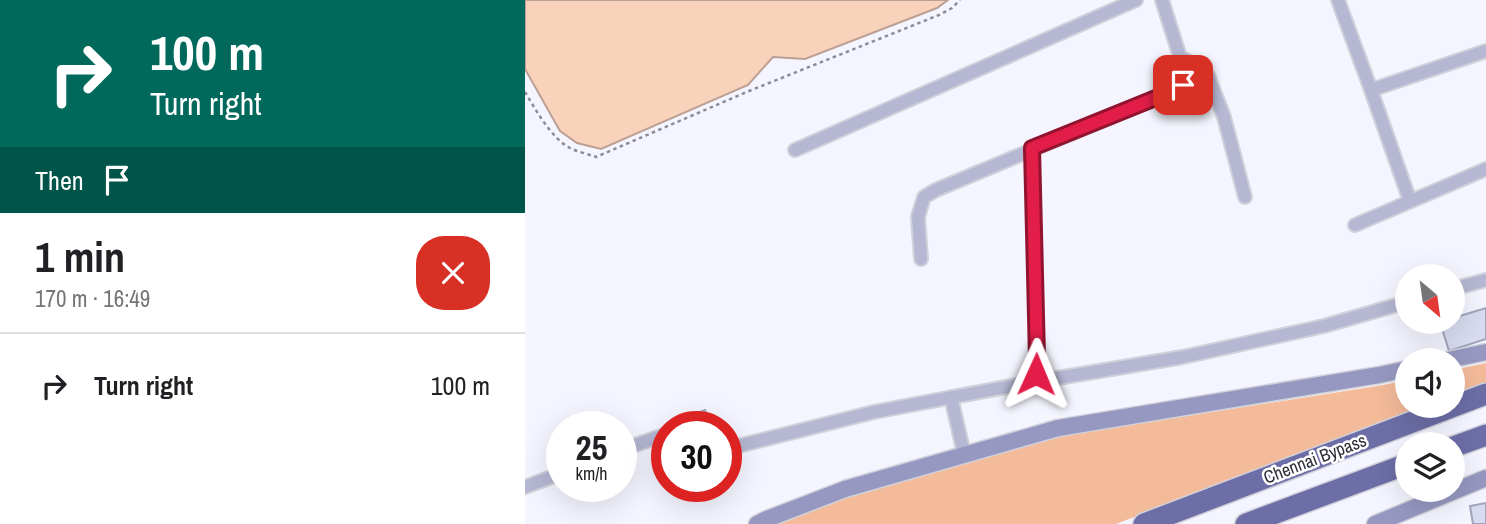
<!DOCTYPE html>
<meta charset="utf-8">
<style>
body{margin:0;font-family:"Archivo Narrow",sans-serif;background:#f6f6f6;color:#202124;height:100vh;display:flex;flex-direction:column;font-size:26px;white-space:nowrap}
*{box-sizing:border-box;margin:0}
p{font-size:23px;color:#757577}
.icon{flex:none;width:38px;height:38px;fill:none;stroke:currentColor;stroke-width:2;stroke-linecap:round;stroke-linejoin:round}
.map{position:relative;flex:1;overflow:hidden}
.sheet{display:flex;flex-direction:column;background:#fff;width:525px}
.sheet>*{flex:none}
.banner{background:#00695c;color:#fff;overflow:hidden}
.needle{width:46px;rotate:151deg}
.tools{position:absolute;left:870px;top:264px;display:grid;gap:14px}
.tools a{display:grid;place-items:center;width:70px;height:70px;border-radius:50%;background:#fff;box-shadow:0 7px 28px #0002;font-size:35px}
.speed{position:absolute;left:21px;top:411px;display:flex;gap:14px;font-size:35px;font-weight:700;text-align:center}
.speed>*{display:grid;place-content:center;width:91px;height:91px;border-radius:50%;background:#fff;box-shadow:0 7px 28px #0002;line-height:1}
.speed small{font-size:18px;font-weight:400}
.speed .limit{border:10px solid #d22;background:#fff;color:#111}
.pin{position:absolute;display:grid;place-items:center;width:60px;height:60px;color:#fff;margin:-30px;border-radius:14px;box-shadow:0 4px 10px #0006}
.me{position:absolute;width:77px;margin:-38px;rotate:1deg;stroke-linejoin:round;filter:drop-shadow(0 0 5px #0008)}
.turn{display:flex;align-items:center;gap:24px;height:147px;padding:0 35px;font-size:32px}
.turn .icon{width:91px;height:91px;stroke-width:2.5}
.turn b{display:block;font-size:49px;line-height:60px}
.then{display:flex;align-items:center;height:66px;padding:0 35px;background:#0003;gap:14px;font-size:26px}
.round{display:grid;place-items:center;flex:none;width:74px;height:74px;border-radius:28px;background:#f6f6f6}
.summary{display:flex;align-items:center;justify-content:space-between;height:119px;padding:0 35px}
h1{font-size:42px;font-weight:800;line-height:52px}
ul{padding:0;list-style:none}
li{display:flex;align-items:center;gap:21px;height:105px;padding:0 35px;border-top:2px solid #e0e0e0}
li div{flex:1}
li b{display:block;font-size:26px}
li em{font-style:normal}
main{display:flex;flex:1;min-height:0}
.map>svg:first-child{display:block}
.green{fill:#f4bb9a}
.water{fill:#f9d2bc;stroke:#bca094;stroke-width:2}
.building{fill:#d9dbf1;stroke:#a2a4b9;stroke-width:2}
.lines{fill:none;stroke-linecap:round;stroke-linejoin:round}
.street-casing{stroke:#d0d1da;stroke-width:16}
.secondary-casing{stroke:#d0d1da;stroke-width:19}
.highway-casing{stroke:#d0d1da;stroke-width:24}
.path{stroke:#8c8c95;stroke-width:2.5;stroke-dasharray:3.5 3.5;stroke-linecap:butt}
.street{stroke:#b5b7d3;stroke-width:12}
.secondary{stroke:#9698c1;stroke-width:16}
.highway{stroke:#6d6ea7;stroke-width:21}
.route-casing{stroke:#92132f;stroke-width:18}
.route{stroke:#e11d48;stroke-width:12}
.labels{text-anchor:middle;stroke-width:5;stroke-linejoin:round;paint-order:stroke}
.street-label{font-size:18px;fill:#2d2d36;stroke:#fff}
</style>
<main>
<section class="sheet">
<div class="banner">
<div class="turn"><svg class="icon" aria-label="right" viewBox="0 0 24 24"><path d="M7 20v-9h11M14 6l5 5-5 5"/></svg><div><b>100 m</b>Turn right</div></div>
<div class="then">Then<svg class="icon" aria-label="arrive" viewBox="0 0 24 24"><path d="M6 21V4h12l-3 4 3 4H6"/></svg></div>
</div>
<div class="summary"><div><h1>1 min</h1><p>170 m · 16:49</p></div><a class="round" style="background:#d93025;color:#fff"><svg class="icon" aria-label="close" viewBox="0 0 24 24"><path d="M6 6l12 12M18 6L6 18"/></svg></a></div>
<ul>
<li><svg class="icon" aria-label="right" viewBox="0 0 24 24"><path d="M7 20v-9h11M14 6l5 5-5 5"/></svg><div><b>Turn right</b></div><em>100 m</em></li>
</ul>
</section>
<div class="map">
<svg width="961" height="524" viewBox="0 0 961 524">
<rect width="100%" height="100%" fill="#f4f5fe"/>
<path class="green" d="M961 363V383L928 396V370Z
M882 380V406H900L591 524H249L324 496 536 436 858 385Z"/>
<path class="water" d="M0 0H423L412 8 280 59 248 57 223 85 76 149 52 143 35 131 0 69Z"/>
<path class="building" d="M961 308V339L924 351 915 322H928V318Z
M180 410 184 422 173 426 169 414Z
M961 503V524H948L945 506Z"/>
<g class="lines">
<defs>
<path id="street" d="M813 0 846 90 961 51
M655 57 668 64 683 76 699 117 720 197
M846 90 885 201
M270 150 611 0
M830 225 961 169
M396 259 393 217 399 197 411 190 643 93 658 85 655 57 637 0
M928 289 961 280
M503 383 658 357 799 326 882 302
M426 397 439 454
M201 449 349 412 497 384 511 375 512 358 507 148
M96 450 142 434
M0 487 37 473"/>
<path id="secondary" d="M923 360 961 352
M232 524 242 519 320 489 533 428 854 375 882 369
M850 524 961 478"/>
<path id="highway" d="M928 447 961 435
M619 524 961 394
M721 524 882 464"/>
</defs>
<use href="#street" class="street-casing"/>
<use href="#secondary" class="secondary-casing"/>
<use href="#highway" class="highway-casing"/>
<path class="path" d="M0 92C10 109 27 139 45 148 53 152 63 154 71 157L224 91 414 15 427 8 435 0"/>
<use href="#street" class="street"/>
<use href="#secondary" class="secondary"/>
<use href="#highway" class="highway"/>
</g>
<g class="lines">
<defs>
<path id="route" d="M511 374 512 358 507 148 643 93 658 85"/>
</defs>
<use href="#route" class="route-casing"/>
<use href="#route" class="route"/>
</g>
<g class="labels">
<g class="street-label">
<text transform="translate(790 459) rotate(-21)" y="6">Chennai Bypass</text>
</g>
</g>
</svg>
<div class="tools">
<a><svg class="needle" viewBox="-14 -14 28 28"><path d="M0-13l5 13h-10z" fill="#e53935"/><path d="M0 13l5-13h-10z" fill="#757577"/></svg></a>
<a><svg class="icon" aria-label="sound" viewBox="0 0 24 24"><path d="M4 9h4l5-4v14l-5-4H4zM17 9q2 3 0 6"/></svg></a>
<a><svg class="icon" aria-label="layers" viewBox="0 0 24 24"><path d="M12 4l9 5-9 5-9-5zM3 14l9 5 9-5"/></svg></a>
</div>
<div class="speed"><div>25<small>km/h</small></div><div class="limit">30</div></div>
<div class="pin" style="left:658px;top:85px;background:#d93025"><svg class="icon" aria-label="arrive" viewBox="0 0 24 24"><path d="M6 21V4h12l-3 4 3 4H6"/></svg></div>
<svg class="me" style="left:511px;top:374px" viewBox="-20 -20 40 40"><path d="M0-17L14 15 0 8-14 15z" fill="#e11d48" stroke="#fff" stroke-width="4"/></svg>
</div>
</main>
